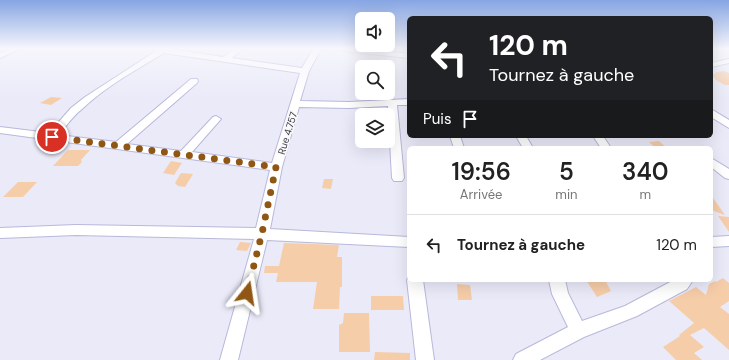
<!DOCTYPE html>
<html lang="fr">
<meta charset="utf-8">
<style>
body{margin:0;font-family:"DM Sans",sans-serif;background:#f6f6f6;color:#222;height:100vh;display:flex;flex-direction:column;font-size:15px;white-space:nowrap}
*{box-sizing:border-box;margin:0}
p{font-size:13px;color:#767676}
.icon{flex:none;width:22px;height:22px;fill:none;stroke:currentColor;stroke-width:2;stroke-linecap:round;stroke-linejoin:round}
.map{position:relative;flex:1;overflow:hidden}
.details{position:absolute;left:407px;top:146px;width:306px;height:136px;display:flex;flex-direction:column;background:#fff;border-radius:6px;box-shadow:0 4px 16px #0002}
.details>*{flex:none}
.guide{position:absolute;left:407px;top:16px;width:306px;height:122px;border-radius:6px;box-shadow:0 4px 16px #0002;background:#202124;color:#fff;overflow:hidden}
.tools{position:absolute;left:355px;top:12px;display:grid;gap:8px}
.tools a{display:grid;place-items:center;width:40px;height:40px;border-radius:6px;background:#fff;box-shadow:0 4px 16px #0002;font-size:20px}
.pin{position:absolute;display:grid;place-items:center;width:34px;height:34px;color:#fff;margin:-17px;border:2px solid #fff;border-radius:50%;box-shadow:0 1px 4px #0007}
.me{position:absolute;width:44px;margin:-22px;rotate:15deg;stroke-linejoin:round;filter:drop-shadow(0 0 3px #0008)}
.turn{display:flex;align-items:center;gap:14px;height:84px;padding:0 16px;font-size:18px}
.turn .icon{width:52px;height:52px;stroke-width:2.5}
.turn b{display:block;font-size:28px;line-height:34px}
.then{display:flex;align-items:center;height:38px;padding:0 16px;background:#0003;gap:8px;font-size:15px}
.eta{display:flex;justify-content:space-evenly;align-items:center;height:68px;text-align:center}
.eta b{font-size:24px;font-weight:600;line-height:28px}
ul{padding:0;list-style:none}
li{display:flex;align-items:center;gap:12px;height:60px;padding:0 16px;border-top:1px solid #e0e0e0}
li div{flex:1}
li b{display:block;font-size:15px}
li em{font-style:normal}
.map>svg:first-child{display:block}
.building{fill:#f6cda9}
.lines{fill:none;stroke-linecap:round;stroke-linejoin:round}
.minor-casing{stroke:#b8b8db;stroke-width:2}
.minor{fill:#fff;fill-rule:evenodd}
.route{stroke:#905613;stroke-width:7;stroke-dasharray:0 12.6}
.labels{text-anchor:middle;stroke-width:3.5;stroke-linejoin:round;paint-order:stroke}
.street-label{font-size:10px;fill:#373745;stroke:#f9f9f9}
</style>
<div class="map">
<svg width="729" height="360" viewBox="0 0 729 360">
<rect width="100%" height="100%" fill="#eaeaf9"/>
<path class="building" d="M724 71 729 73V85H725L717 81 712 75 717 72Z
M51 97 62 98 51 105 40 103Z
M659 141 667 148H656L649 142Z
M68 150H90L81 160 82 162 78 166H53Z
M171 161 182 163 174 175 163 173Z
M181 173 193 174 185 187 178 186 175 183Z
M324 179H333L331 189 322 188Z
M18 182H37L23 197H3Z
M711 195 725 215 714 211 711 206Z
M718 216 729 217V232Z
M240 242 251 243 247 251 236 250Z
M284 243 339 245 337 257H342V287H340L339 309H313L317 282H276L278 273H264L265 266H279Z
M723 278 729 283V301L720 307 729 314V350L704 328 690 335 704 347 694 353 702 360H676L663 347 680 336 679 335 694 323 669 301 696 287 706 295 709 284 715 281 716 282Z
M586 280H605L611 291 597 297Z
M457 284 470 285 472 300H458Z
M371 296H403L404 310H371Z
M344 313H369L370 352H339V325L343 323Z
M375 352 410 353V360H374Z"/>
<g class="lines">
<defs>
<path id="minor" d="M10 49H20L0 58V53Z
M151 49H170L223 57 234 49H243L232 58 302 68 313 49H321L309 71 300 101 349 102 409 99V105H397L404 178 402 181H394L392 178 388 106 349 108 299 107 282 167 270 229 409 237V247L267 240 238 360H220L254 239 76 235 0 238V228L76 225 256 228 270 170 0 133V127L49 133 71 108 85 97 156 51ZM164 53 300 73 272 163 192 152 221 119 216 116 213 117 181 151 127 144 197 83 198 81 197 79H191L116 142 59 135C66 126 73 116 82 109 106 86 136 70 164 53Z
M339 49H364L409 54V58L343 51Z
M729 59V63L711 67V63Z
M711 109 729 120V128L711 117Z
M450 136H460L464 148H454Z
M516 136H526L533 148H523Z
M593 136H603L611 148H601Z
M711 158 729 169V179L725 178 711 167Z
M729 236V246L711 247V237Z
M409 276V280H423L434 360H416L407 280Z
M549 280H565L568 293 582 321 625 306 674 280H693L687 289 637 316 584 337 540 360H513L516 354 568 327 552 294Z"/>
</defs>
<use href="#minor" class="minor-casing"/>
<use href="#minor" class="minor"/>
</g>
<linearGradient id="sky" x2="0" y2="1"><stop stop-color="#86a5e3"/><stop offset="0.49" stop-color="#f6f6fc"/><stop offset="1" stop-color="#f6f6fc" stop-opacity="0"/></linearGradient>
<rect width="729" height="99" fill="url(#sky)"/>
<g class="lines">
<path class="route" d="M52 137 276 167 262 233 247 293"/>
</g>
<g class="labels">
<g class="street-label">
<text transform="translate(287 133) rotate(-73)" y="4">Rue 4.757</text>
</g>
</g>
</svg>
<div class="tools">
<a><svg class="icon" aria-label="sound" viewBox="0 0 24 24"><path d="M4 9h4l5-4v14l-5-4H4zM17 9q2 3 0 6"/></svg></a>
<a><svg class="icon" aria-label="search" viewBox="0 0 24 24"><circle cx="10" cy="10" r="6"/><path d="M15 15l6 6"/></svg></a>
<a><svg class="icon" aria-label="layers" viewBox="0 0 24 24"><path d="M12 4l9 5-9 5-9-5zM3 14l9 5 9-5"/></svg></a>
</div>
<div class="pin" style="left:52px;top:137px;background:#d93025"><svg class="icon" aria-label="arrive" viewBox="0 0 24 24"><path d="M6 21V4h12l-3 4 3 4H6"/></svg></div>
<svg class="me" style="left:247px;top:293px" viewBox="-20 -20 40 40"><path d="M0-17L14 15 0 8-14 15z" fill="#905613" stroke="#fff" stroke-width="4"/></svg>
<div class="guide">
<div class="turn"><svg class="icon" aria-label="left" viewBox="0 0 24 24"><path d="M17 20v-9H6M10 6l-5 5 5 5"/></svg><div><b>120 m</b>Tournez à gauche</div></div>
<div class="then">Puis<svg class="icon" aria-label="arrive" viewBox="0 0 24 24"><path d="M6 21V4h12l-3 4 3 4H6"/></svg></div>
</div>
<section class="details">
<div class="eta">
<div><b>19:56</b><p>Arrivée</p></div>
<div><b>5</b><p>min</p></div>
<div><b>340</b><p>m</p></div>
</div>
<ul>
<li><svg class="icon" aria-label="left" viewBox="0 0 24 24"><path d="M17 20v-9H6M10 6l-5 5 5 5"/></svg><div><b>Tournez à gauche</b></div><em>120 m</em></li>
</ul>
</section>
</div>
